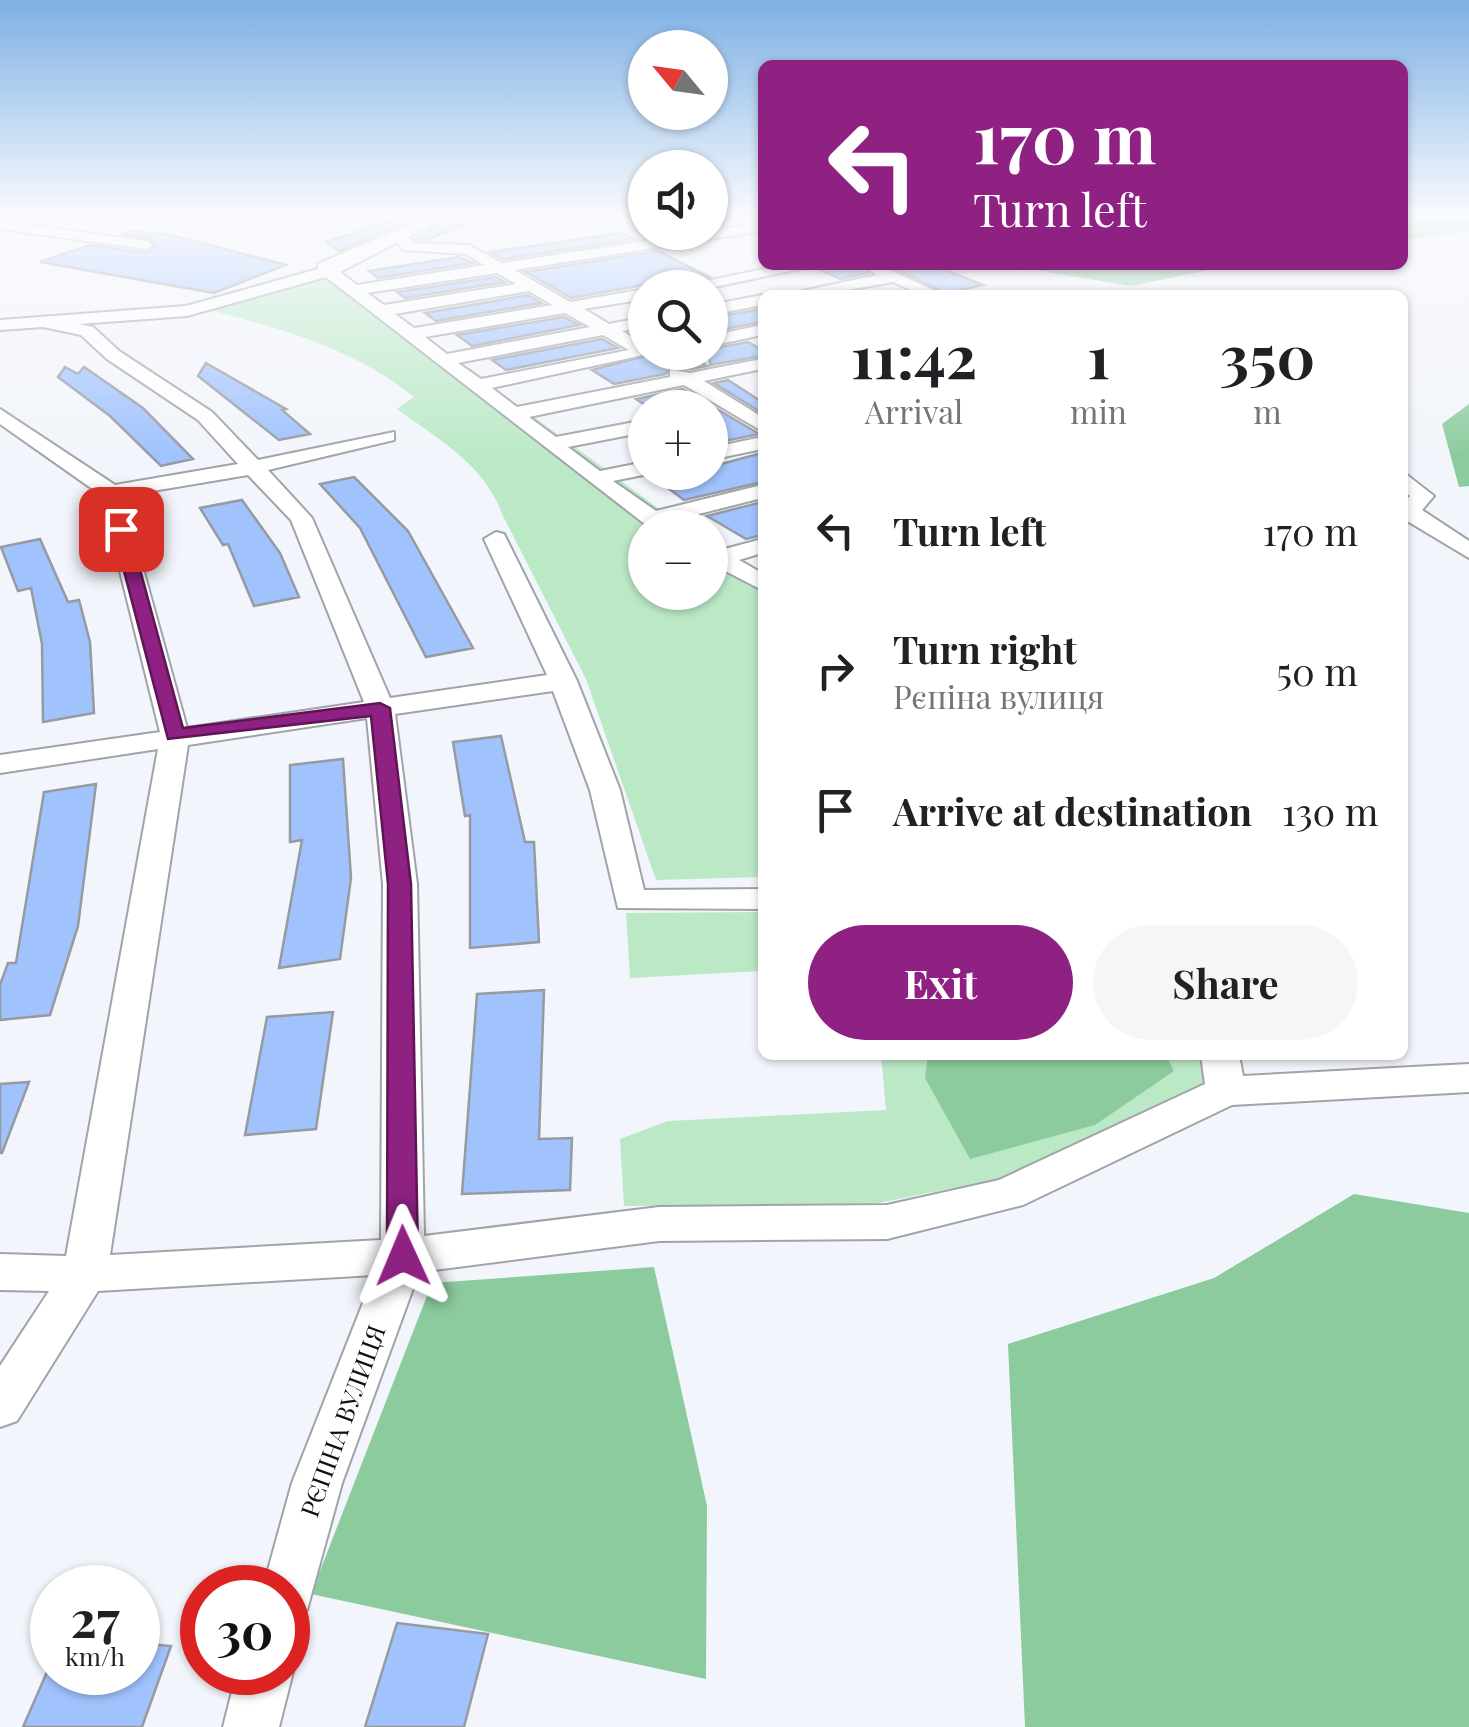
<!DOCTYPE html>
<meta charset="utf-8">
<style>
body{margin:0;font-family:"Playfair Display",serif;background:#f6f6f6;color:#202124;height:100vh;display:flex;flex-direction:column;font-size:38px;white-space:nowrap}
*{box-sizing:border-box;margin:0}
p{font-size:32px;color:#757577}
.icon{flex:none;width:55px;height:55px;fill:none;stroke:currentColor;stroke-width:2;stroke-linecap:round;stroke-linejoin:round}
.map{position:relative;flex:1;overflow:hidden}
.drawer{position:absolute;left:758px;top:290px;width:650px;height:770px;display:flex;flex-direction:column;background:#fff;border-radius:15px;box-shadow:0 2px 8px #0004}
.drawer>*{flex:none}
.guide{position:absolute;left:758px;top:60px;width:650px;height:210px;border-radius:15px;box-shadow:0 2px 8px #0004;background:#8f2183;color:#fff;overflow:hidden}
.needle{width:65px;rotate:299deg}
.tools{position:absolute;left:628px;top:30px;display:grid;gap:20px}
.tools a{display:grid;place-items:center;width:100px;height:100px;border-radius:50%;background:#fff;box-shadow:0 2px 8px #0004;font-size:50px}
.speed{position:absolute;left:30px;top:1565px;display:flex;gap:20px;font-size:50px;font-weight:700;text-align:center}
.speed>*{display:grid;place-content:center;width:130px;height:130px;border-radius:50%;background:#fff;box-shadow:0 2px 8px #0004;line-height:1}
.speed small{font-size:25px;font-weight:400}
.speed .limit{border:15px solid #d22;background:#fff;color:#111}
.pin{position:absolute;display:grid;place-items:center;width:85px;height:85px;color:#fff;margin:-42px;border-radius:20px;box-shadow:0 5px 15px #0006}
.me{position:absolute;width:110px;margin:-55px;rotate:359deg;stroke-linejoin:round;filter:drop-shadow(0 0 8px #0008)}
.turn{display:flex;align-items:center;gap:35px;height:210px;padding:0 50px;font-size:45px}
.turn .icon{width:130px;height:130px;stroke-width:2.5}
.turn b{display:block;font-size:70px;line-height:85px}
.eta{display:flex;justify-content:space-evenly;align-items:center;height:170px;text-align:center}
.eta b{font-size:60px;font-weight:700;line-height:70px}
.action{display:flex;gap:20px;margin-top:auto;padding:20px 50px}
.action a{flex:1;height:115px;border-radius:60px;background:#8f2183;color:#fff;font-size:40px;font-weight:700;line-height:115px;text-align:center}
.action a+a{background:#f6f6f6;color:#202124}
ul{padding:0;list-style:none}
li{display:flex;align-items:center;gap:30px;height:140px;padding:0 50px}
li div{flex:1}
li b{display:block;font-size:38px}
li em{font-style:normal}
.map>svg:first-child{display:block}
.green{fill:#bbe9c6}
.forest{fill:#8ccb9d}
.building{fill:#a0c2fd;stroke:#979aa0;stroke-width:2.5}
.lines{fill:none;stroke-linecap:round;stroke-linejoin:round}
.minor-casing{stroke:#a0a4a9;stroke-width:4}
.minor{fill:#fff;fill-rule:evenodd}
.route{fill:#8f2183;stroke:#5d1555;stroke-width:2.5}
.labels{text-anchor:middle;stroke-width:10;stroke-linejoin:round;paint-order:stroke}
.street-label{font-size:25px;fill:#101113;stroke:#fff}
</style>
<div class="map">
<svg width="1469" height="1727" viewBox="0 0 1469 1727">
<rect width="100%" height="100%" fill="#f2f5fb"/>
<path class="green" d="M336 272 684 527 645 528V592H710V547L762 585V877L656 880 586 679 502 514C485 465 438 439 397 409L414 397C353 348 284 330 210 310Z
M762 912V971L630 978 626 913Z
M881 1055H1204L1208 1081 998 1179 878 1203 624 1206 620 1139 668 1121 886 1110Z"/>
<path class="forest" d="M1402 216H1469V231L1403 240Z
M1005 265H1233L1131 286Z
M1469 404V486L1459 487 1442 424Z
M928 1055H1166L1174 1071 1095 1125 970 1159 925 1078Z
M1354 1194 1469 1213V1727H1025L1008 1344 1214 1278Z
M654 1267 707 1506 706 1679 311 1594 432 1283Z"/>
<path class="building" d="M406 216H419L339 251 326 242Z
M449 216 483 217 426 240 416 239Z
M131 231 171 235 286 265 214 293 40 262 90 245 146 253 157 246 148 238 122 234Z
M622 233 634 239 503 259 490 252Z
M658 251 709 277 668 288 644 285 571 298 526 272Z
M459 257 473 263 378 278 369 271Z
M823 265H868V273L840 279 818 269Z
M888 265H932L983 285 946 293Z
M496 277 505 282 405 298 397 292Z
M528 295 541 303 436 321 425 313Z
M762 309V322L710 332V318Z
M564 317 579 325 472 346 457 335Z
M602 339 618 348 506 370 492 360Z
M748 342 762 350V356L710 365V349Z
M660 352H686L707 366 690 369 671 365 666 374 614 384 592 370Z
M206 363 286 409 282 410 310 434 279 440 198 376Z
M65 367 78 374 84 367 143 408 193 459 161 466 110 416 58 377Z
M728 380 762 402V413L714 383Z
M683 389 759 434 710 444V408H650L636 399Z
M762 453V482L684 500 656 479 710 472V467Z
M354 477 408 531 473 648 426 657 360 528 320 484Z
M242 500 280 553 299 597 254 606 228 544 223 545 200 508Z
M762 502V535L746 539 707 516Z
M40 539 68 602 79 600 90 642 94 713 43 722 42 644 31 588 18 591 1 547Z
M501 736 525 842H534L539 942 470 948V815L465 816 453 742Z
M343 759 351 878 340 959 279 968 302 840 290 842V765Z
M96 784 78 926 50 1015 0 1020V985L8 963H16L44 792Z
M544 990 539 1139 572 1138 570 1190 462 1194 477 994Z
M333 1012 316 1129 245 1135 267 1017Z
M29 1082 2 1153H0V1084Z
M397 1623 488 1634 464 1727H365Z
M138 1643 171 1646 142 1727H23L47 1672H138Z"/>
<g class="lines">
<defs>
<path id="minor" d="M428 216H446L410 236 413 243 469 245 502 263 762 223V231L515 270 570 302 645 289V299L584 309 609 324 645 317V327L622 331 645 345V352H657L492 388 517 407 670 377V369L690 373 762 359V369L704 381 762 417V431L684 385 529 417 556 437 645 420V432L568 447 600 471 645 462V472L653 473 613 481 656 511 762 485V498L671 521 677 528H650L326 277 187 316 79 324 93 327 119 351 212 412 258 460 394 432V440L268 470 312 518 390 698 547 675 484 539 496 532 504 534 577 681 620 790 644 890 762 889V909L618 908 590 790 553 691 395 714 417 884 424 1236 659 1207 887 1205 999 1180 1205 1084 1201 1055H1239L1243 1076 1469 1064V1092L1232 1105 1023 1205 887 1239 659 1241 419 1272 342 1483 307 1610 288 1618V1588H263L292 1483 374 1275 98 1291 17 1421 0 1427V1366L49 1291 0 1290V1254L66 1256 158 749 0 773V755L160 732 101 495 0 424V409L115 485 238 464 198 420 107 359 81 335 43 327 0 330V320L186 306 318 269V264ZM398 242 403 250 466 254 484 265 357 285 340 272ZM497 273 516 284 384 305 367 293ZM529 291 552 305 414 328 395 314ZM565 313 590 327 447 354 425 337ZM603 335 629 350 481 379 458 363ZM248 475 291 520 364 702 187 728 123 496ZM367 718 383 884 381 1240 110 1255 188 745Z
M0 221 146 241 153 245 146 249 0 229Z
M784 265H819L710 288H672Z
M879 265 944 295H922L893 282 819 295H783L877 275 868 269Z
M762 295V305L710 315V305Z
M762 325V335L710 346V336Z
M762 437V449L710 460V448Z
M1402 471 1434 496 1422 510 1469 541V558L1409 522 1402 524V504L1410 496 1402 489Z
M762 539V553L739 560 762 573V590L710 563V546L721 550Z
M288 1659 293 1672 279 1727H223L237 1672H288Z"/>
</defs>
<use href="#minor" class="minor-casing"/>
<use href="#minor" class="minor"/>
</g>
<linearGradient id="sky" x2="0" y2="1"><stop stop-color="#7db0e4"/><stop offset="0.47" stop-color="#f9fafd"/><stop offset="1" stop-color="#f9fafd" stop-opacity="0"/></linearGradient>
<rect width="1469" height="458" fill="url(#sky)"/>
<path class="route" d="M121 524 129 529 183 728 380 703 390 708 411 884 418 1256 414 1265 403 1268 392 1265 387 1256 388 884 371 716 168 739 113 529Z"/>
<g class="labels">
<g class="street-label">
<text transform="translate(343 1421) rotate(-70)" y="9">РЄПІНА ВУЛИЦЯ</text>
</g>
</g>
</svg>
<div class="tools">
<a><svg class="needle" viewBox="-14 -14 28 28"><path d="M0-13l5 13h-10z" fill="#e53935"/><path d="M0 13l5-13h-10z" fill="#757577"/></svg></a>
<a><svg class="icon" aria-label="sound" viewBox="0 0 24 24"><path d="M4 9h4l5-4v14l-5-4H4zM17 9q2 3 0 6"/></svg></a>
<a><svg class="icon" aria-label="search" viewBox="0 0 24 24"><circle cx="10" cy="10" r="6"/><path d="M15 15l6 6"/></svg></a>
<a>+</a>
<a>−</a>
</div>
<div class="speed"><div>27<small>km/h</small></div><div class="limit">30</div></div>
<div class="pin" style="left:121px;top:529px;background:#d93025"><svg class="icon" aria-label="arrive" viewBox="0 0 24 24"><path d="M6 21V4h12l-3 4 3 4H6"/></svg></div>
<svg class="me" style="left:403px;top:1256px" viewBox="-20 -20 40 40"><path d="M0-17L14 15 0 8-14 15z" fill="#8f2183" stroke="#fff" stroke-width="4"/></svg>
<div class="guide">
<div class="turn"><svg class="icon" aria-label="left" viewBox="0 0 24 24"><path d="M17 20v-9H6M10 6l-5 5 5 5"/></svg><div><b>170 m</b>Turn left</div></div>
</div>
<section class="drawer">
<div class="eta">
<div><b>11:42</b><p>Arrival</p></div>
<div><b>1</b><p>min</p></div>
<div><b>350</b><p>m</p></div>
</div>
<ul>
<li><svg class="icon" aria-label="left" viewBox="0 0 24 24"><path d="M17 20v-9H6M10 6l-5 5 5 5"/></svg><div><b>Turn left</b></div><em>170 m</em></li>
<li><svg class="icon" aria-label="right" viewBox="0 0 24 24"><path d="M7 20v-9h11M14 6l5 5-5 5"/></svg><div><b>Turn right</b><p>Рєпіна вулиця</p></div><em>50 m</em></li>
<li><svg class="icon" aria-label="arrive" viewBox="0 0 24 24"><path d="M6 21V4h12l-3 4 3 4H6"/></svg><div><b>Arrive at destination</b></div><em>130 m</em></li>
</ul>
<div class="action"><a>Exit</a><a>Share</a></div>
</section>
</div>
